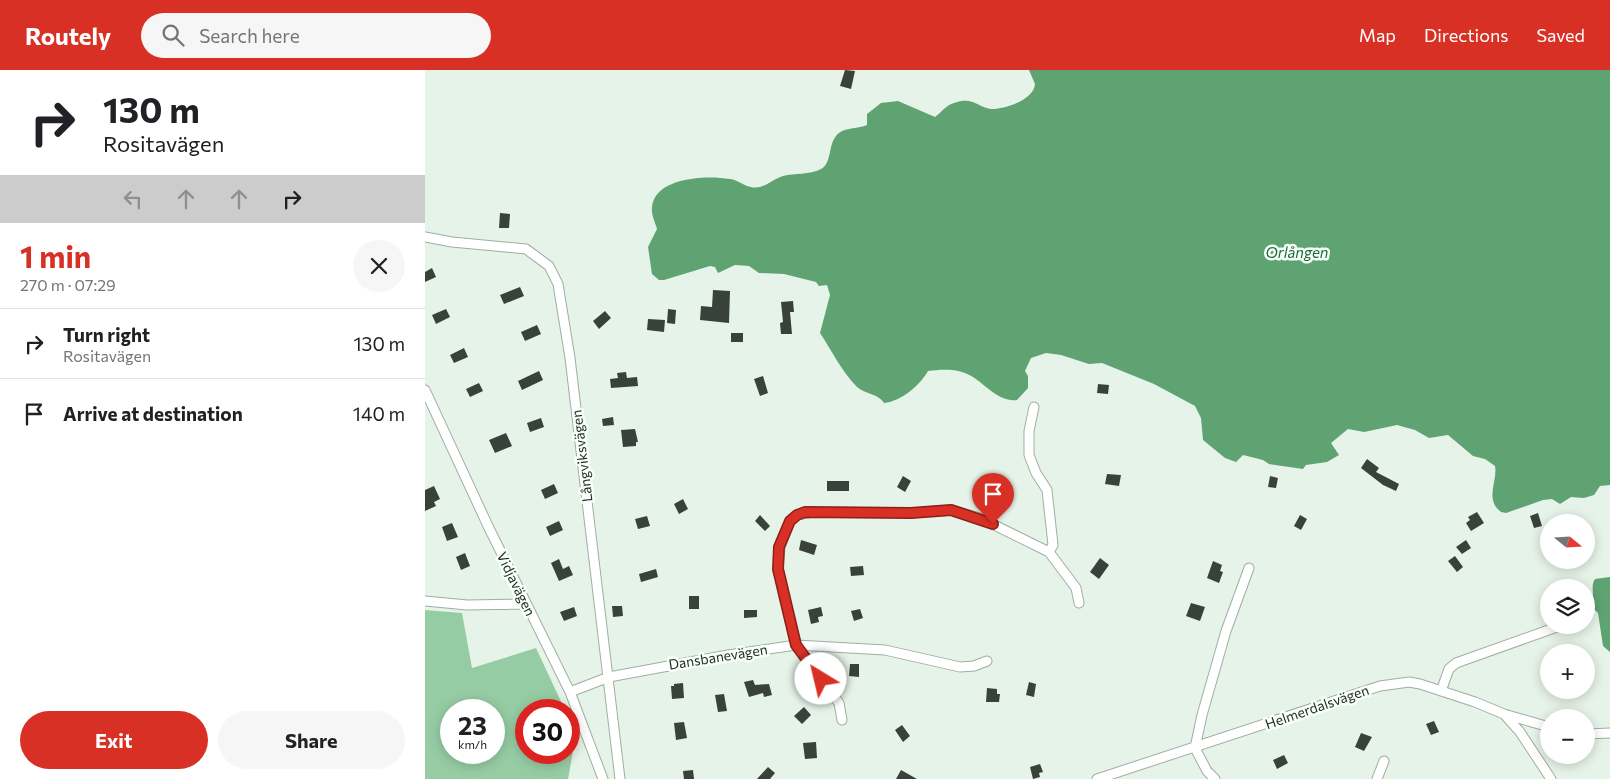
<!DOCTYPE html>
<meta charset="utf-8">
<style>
body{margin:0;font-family:Commissioner,sans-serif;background:#f6f6f6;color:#202124;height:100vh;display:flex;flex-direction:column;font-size:19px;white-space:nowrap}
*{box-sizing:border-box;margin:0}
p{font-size:16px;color:#757577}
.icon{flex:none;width:28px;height:28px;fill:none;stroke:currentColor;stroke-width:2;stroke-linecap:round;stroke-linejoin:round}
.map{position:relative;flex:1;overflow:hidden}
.sheet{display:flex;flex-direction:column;background:#fff;width:425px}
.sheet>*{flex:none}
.guide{background:#fff;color:#202124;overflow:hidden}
.needle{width:32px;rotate:108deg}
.fabs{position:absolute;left:1115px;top:444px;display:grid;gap:10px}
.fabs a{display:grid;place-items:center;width:55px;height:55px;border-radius:50%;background:#fff;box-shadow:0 2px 12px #0003;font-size:25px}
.speed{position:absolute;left:15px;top:629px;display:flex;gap:10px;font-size:25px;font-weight:700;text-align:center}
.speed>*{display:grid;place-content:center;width:65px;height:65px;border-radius:50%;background:#fff;box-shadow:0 2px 12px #0003;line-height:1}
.speed small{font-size:12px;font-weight:400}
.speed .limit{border:8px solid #d22;background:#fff;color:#111}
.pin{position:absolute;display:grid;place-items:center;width:42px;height:42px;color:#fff;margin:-51px -21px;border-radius:50% 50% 50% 0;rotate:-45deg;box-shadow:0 0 5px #0007}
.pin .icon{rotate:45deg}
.me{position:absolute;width:55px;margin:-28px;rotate:324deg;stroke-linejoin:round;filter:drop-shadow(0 0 4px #0008)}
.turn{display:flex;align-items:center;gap:18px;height:105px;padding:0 20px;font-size:22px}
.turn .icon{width:65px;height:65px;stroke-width:2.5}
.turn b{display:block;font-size:35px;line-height:42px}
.lanes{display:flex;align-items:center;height:48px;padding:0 20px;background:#0003;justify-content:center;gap:25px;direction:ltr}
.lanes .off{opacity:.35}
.round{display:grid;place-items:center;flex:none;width:52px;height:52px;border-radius:26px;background:#f6f6f6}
.headline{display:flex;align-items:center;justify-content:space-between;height:85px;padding:0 20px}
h1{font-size:30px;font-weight:700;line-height:38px;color:#d93025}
.button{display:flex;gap:10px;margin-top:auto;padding:10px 20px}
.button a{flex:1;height:58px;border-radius:30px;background:#d93025;color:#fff;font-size:20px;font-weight:700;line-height:58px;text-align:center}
.button a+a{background:#f6f6f6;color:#202124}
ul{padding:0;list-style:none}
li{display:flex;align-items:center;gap:15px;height:70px;padding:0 20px;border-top:1px solid #e0e0e0}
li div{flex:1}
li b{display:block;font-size:19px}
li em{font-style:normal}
header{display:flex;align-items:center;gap:30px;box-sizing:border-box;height:70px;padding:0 25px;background:#d93025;color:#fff}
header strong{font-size:24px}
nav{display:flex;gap:28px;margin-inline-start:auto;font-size:18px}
.search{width:350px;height:45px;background:#f6f6f6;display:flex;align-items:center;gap:12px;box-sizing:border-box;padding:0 18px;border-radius:28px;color:#757577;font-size:19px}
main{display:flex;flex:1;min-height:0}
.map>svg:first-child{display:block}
.green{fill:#96cca4;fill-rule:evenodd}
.water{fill:#60a373}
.building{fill:#38423a}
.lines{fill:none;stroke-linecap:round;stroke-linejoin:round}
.minor-casing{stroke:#a1ada3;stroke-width:11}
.minor{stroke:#fff;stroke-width:9}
.route-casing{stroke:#8d1f18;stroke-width:12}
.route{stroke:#d93025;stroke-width:9}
.labels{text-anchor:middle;stroke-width:5;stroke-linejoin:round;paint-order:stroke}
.street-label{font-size:14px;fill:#282d29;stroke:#f7fff9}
.water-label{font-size:15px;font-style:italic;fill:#1e6739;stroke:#f7fff9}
</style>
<header>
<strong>Routely</strong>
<div class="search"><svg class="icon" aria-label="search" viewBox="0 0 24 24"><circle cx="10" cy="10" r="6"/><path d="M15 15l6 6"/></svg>Search here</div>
<nav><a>Map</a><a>Directions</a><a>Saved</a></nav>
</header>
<main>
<section class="sheet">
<div class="guide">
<div class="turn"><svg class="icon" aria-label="right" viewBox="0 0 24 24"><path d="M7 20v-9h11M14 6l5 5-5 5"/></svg><div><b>130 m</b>Rositavägen</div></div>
<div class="lanes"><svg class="icon off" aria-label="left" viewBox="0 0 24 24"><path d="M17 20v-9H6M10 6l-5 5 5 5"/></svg><svg class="icon off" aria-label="ahead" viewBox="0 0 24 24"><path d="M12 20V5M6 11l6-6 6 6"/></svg><svg class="icon off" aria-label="ahead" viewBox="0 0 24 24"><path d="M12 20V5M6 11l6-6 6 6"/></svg><svg class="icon" aria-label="right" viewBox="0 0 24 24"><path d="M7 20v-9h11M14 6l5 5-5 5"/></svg></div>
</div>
<div class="headline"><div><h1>1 min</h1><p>270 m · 07:29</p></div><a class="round"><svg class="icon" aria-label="close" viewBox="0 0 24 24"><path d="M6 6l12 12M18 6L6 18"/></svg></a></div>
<ul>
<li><svg class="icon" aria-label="right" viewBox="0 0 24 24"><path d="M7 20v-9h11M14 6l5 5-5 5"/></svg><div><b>Turn right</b><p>Rositavägen</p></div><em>130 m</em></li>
<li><svg class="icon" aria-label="arrive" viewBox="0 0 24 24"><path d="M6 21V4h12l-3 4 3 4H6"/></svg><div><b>Arrive at destination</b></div><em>140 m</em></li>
</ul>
<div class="button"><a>Exit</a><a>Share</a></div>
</section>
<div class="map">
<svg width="1185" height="709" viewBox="0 0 1185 709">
<rect width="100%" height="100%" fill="#e6f3e9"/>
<path class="green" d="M0 540 37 543 47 598 111 578 140 640H101V682H144V649L151 665 143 709H0ZM26 640H69V682H26Z"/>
<path class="water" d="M604 0H1185V415L1175 416 1169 425 1159 428 1146 427 1135 434 1127 429 1118 430 1081 443 1076 442C1059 429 1073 411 1070 396L1060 389 1048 386 1023 365 1004 368 990 360 972 355 939 362 923 359 906 373 914 385 902 392 881 395 878 399 844 394 838 390 818 385 811 392 800 388 778 370 776 348 770 336 729 314 677 293 664 294 636 285 621 283 606 288 600 301 603 306V318L592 330C574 332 562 316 548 307 534 298 518 299 503 301 495 315 477 331 459 333 454 324 440 324 432 317 417 302 407 281 395 263L405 225 402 215 394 216 391 212 359 204 334 203 324 196 310 195 293 203 290 197 285 196 239 210H234L227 204 223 177 232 159C230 152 226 145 227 137 230 107 282 105 305 109 313 110 319 116 326 117 339 120 347 109 358 106 370 103 384 105 396 99 408 93 402 72 414 63 422 57 433 59 442 55V44L456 33 473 31 510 47C516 43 521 35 529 33 549 26 553 38 566 39 580 39 609 30 610 14Z
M1185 507V582L1178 576 1173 543 1167 537C1170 528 1165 515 1170 509Z"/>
<path class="building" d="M420 0 430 1 426 19 415 16Z
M75 143 85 144 84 158H74Z
M7 198 11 207 0 212V202Z
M95 217 99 226 79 234 75 225Z
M288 220 305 221 304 253 275 250 276 236 287 237Z
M368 231 369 242H365L367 264H356L355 253 358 252 356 232Z
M21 239 25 247 11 254 7 245Z
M243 239 251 240 250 254 242 253Z
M180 241 186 248 174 259 168 251Z
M223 249 240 250 239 262 222 260Z
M112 255 116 264 100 271 96 262Z
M306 263H318V272H306Z
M39 278 43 287 29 293 25 285Z
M114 301 118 310 97 320 93 311Z
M201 302 202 308 212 307 213 316 186 318 185 309 193 308 192 303Z
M338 306 343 323 335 326 329 309Z
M54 313 58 321 45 327 41 319Z
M673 314 684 315 683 324 672 323Z
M188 347 189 355 178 356 177 349Z
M116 348 119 357 105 362 102 353Z
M210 359 213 372H211V376L198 377 196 360Z
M81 363 87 376 70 383 64 370Z
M942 389 954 398 951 402 974 414 971 421 958 415 936 398Z
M682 404 696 405 694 416 680 414Z
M478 406 486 411 480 422 472 417Z
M845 406 853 408 851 418 843 417Z
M402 411H424V421H402Z
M129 414 133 423 120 429 116 420Z
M9 416 15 429 9 432 11 436 0 441V420Z
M258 429 263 439 254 444 249 434Z
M1052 442 1059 453 1046 461 1041 453 1045 450 1043 447Z
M1113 443 1117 456 1109 458 1105 446Z
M335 445 345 456 340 461 330 451Z
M875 445 882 449 876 460 869 456Z
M222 446 225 456 213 459 210 449Z
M134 451 138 460 125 466 121 457Z
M27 453 33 467 22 471 17 457Z
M376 470 392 475 389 485 374 480Z
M1041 470 1046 478 1037 484 1031 477Z
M40 483 45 496 36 500 31 487Z
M1030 486 1038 497 1032 502 1023 491Z
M675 488 684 495 674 509 665 502Z
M134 489 138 499 144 496 148 505 134 511 126 493Z
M788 491 797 495 795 501 798 502 794 513 782 508Z
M438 496 439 505 426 506 425 497Z
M231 499 233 507 216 512 214 504Z
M264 526H274V539H264Z
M766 533 780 537 775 551 761 546Z
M187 536H197L198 546 188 547Z
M149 537 152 546 139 551 135 542Z
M396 537 398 546 393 547 394 552 386 554 383 540Z
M435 539 438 548 429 551 426 541Z
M319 540H332V547L319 548Z
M425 594H434V607L424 606Z
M328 610 330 615 344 614 347 625 339 627 338 623 324 627 319 612Z
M604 612 611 614 609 627 601 625Z
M258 613 259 628 247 629 246 616H249V614Z
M562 618 572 619V624H575L574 632H561Z
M299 624 302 641 293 642 290 625Z
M379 637 386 645 377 654 369 646Z
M1009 651 1014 662 1006 665 1001 654Z
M259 652 262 668 251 670 249 653Z
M477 655 485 666 478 672 470 660Z
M936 663 947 667 939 681 930 677Z
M391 672 392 688 380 689 378 673Z
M859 685 863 693 852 699 848 690Z
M615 694 618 702 614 703 615 707 608 709 605 697Z
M343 697 350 703 345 709H332Z
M268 700 269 709H259L258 701Z
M476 700 492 709H471Z"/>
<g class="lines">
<defs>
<path id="minor" d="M0 167 27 172 101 179 124 196 133 214 145 288 195 709
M0 320 63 456 145 622 178 709
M609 337 604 361V385L611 403 622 420 628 475 624 482
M0 531 42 535 101 534
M1016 621 1024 599 1031 593 1132 557
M145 622 184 607 303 585 371 575 460 580 535 597 549 596 562 591
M1079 644 1124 657
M417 650 414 633 371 575 353 499 355 477 365 451 372 445 387 442 486 443 527 440 555 448 624 482 651 518 654 533
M1161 664 1185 663
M672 709 955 616 984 612 995 614 1050 632 1079 644 1095 662 1126 709
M790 709 782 701 770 678 777 645 801 561 824 498
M952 709 959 691"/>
</defs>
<use href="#minor" class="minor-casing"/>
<use href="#minor" class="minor"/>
</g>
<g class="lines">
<defs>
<path id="route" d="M396 609 371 575 353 499 354 477 365 451 372 445 380 442 486 443 526 440 568 454"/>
</defs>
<use href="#route" class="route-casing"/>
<use href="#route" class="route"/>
</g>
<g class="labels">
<g class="street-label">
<text transform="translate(157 386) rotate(-97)" y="5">Långviksvägen</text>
<text transform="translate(91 514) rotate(64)" y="5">Vidjavägen</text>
<text transform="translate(293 587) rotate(-9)" y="5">Dansbanevägen</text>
<text transform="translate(892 637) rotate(-19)" y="5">Helmerdalsvägen</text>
</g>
<g class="water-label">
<text x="872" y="188">Orlången</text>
</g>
</g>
</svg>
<div class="fabs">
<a><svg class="needle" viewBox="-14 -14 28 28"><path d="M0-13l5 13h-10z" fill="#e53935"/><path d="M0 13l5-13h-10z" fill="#757577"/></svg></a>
<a><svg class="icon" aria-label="layers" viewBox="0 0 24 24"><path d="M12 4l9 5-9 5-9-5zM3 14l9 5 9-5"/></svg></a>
<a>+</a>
<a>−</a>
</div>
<div class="speed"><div>23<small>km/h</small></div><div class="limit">30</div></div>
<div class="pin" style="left:568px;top:454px;background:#d93025"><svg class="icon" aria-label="arrive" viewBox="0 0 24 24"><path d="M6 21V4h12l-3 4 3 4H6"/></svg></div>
<svg class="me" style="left:396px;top:609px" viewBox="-20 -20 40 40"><circle r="19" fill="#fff"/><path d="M0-13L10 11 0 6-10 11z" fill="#d93025"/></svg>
</div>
</main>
